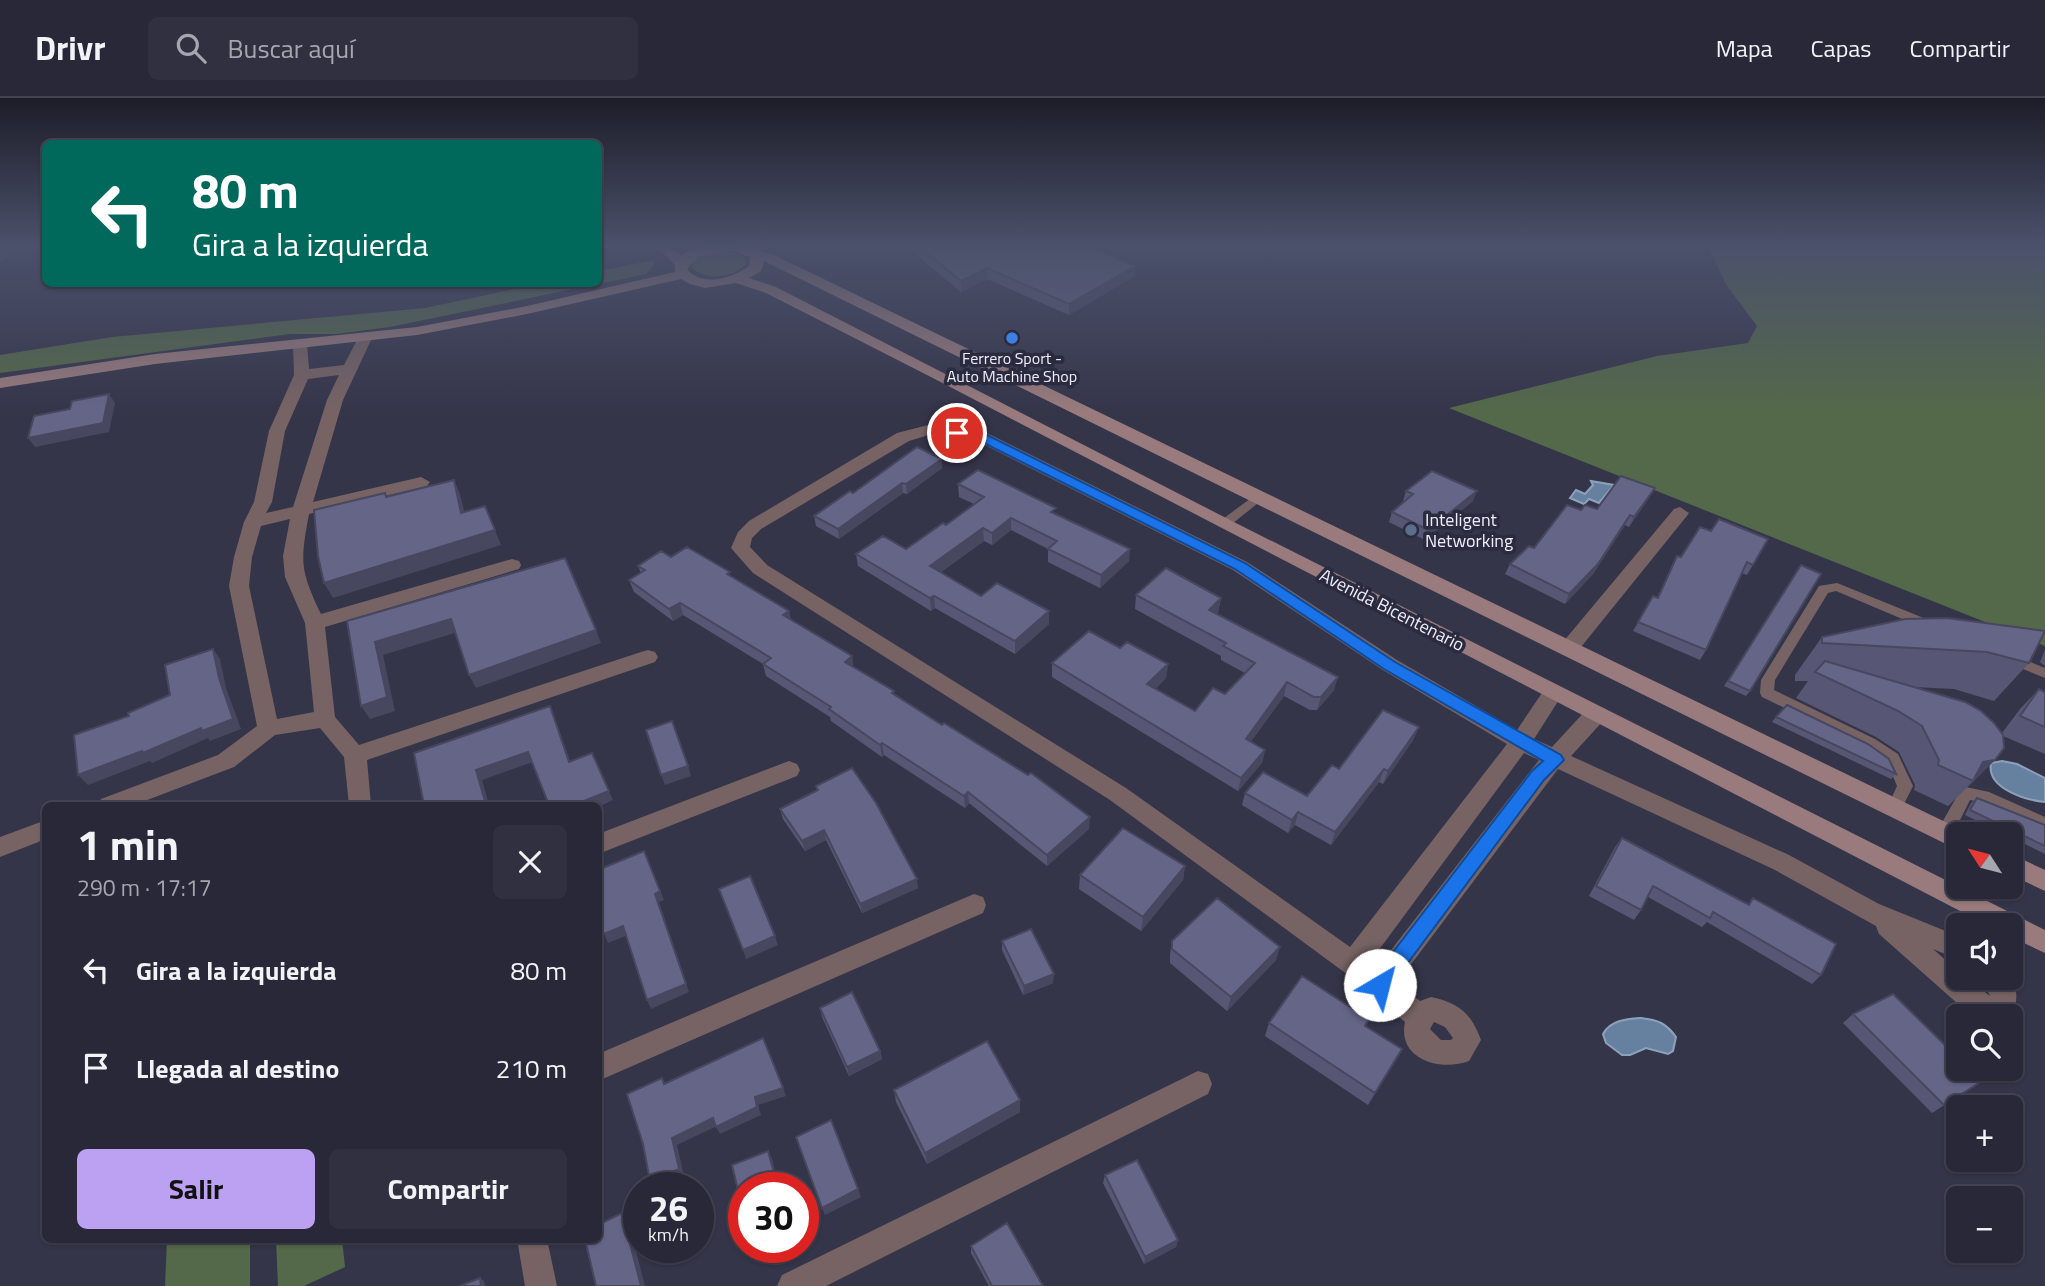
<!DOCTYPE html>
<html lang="es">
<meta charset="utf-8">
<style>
body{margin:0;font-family:"Titillium Web",sans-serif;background:#303040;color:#f1f3f6;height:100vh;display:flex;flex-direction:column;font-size:26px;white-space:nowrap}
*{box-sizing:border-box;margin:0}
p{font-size:23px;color:#a5a6ae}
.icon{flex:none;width:38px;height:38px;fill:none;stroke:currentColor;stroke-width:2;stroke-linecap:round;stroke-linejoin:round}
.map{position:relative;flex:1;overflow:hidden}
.details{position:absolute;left:42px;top:704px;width:560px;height:441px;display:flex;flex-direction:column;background:#282838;border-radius:10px;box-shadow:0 2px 5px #0004,0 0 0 2px #444453}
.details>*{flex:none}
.top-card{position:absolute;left:42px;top:42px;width:560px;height:147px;border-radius:10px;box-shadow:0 2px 5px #0004,0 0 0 2px #444453;background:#00695c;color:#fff;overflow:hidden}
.needle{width:46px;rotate:306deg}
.fabs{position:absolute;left:1946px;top:724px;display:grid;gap:14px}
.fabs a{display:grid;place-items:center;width:77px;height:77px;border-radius:10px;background:#282838;box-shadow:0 2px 5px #0004,0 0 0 2px #444453;font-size:35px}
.speed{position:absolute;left:623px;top:1074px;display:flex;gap:14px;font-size:35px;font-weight:700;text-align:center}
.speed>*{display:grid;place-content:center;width:91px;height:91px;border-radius:50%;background:#282838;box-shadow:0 2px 5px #0004,0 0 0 2px #444453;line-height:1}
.speed small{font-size:18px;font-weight:400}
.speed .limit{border:10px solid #d22;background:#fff;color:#111}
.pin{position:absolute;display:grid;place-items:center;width:60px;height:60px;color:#fff;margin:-30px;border:4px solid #fff;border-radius:50%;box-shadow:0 2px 7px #0007}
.me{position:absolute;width:77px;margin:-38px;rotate:37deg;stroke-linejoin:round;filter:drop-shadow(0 0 5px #0008)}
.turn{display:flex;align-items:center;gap:24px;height:147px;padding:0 35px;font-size:32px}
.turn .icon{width:91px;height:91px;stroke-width:2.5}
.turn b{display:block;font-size:49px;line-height:60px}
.round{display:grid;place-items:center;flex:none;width:74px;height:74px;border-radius:10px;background:#303040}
.head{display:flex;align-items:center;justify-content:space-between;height:119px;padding:0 35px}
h1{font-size:42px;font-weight:700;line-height:52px}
.action{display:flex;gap:14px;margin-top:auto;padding:14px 35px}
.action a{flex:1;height:80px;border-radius:10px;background:#bca0f2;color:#111;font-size:28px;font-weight:700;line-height:80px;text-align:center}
.action a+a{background:#303040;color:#f1f3f6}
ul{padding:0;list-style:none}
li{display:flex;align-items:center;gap:21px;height:98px;padding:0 35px}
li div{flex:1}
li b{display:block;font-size:26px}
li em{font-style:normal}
header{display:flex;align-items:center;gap:42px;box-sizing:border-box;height:98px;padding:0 35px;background:#282838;border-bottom:2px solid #444453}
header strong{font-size:33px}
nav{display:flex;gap:38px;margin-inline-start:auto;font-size:24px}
.search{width:490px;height:63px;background:#303040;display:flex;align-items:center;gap:18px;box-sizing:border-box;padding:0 24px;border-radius:10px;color:#a5a6ae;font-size:26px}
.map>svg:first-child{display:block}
.green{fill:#546949}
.water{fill:#66819f;stroke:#8ea1bb;stroke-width:2}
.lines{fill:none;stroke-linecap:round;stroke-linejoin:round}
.lane{fill:#776364;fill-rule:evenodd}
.street{fill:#776364;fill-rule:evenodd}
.secondary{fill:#997b7d;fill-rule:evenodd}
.wall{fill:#575775}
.shaded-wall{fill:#47475f}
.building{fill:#656588;stroke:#47475f;stroke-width:2}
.route{fill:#1a73e8;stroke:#114b97;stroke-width:2}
.shop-dot{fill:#3f7fe0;stroke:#2b2b3f;stroke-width:2.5}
.service-dot{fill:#5c6f8a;stroke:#2b2b3f;stroke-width:2.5}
.labels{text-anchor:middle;stroke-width:7;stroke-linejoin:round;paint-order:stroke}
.far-poi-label{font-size:16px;fill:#ededfb;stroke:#2b2b3f}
.poi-label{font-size:18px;fill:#ededfb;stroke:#2b2b3f;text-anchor:start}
.street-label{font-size:18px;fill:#ededfb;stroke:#2b2b3f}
</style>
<header>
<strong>Drivr</strong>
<div class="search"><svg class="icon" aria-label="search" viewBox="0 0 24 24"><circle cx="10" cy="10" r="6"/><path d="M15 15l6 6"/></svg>Buscar aquí</div>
<nav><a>Mapa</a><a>Capas</a><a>Compartir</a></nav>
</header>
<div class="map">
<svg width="2045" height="1188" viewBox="0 0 2045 1188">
<rect width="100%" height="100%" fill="#35354a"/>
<path class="green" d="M1707 147H2045V548L1449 310 1657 258 1748 245 1757 228 1727 188Z
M723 153 744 158 746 166C733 180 707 183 692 170 693 156 710 155 723 153Z
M654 162V167L646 176 390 229 336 236H290L0 275V257L112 239 425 210 538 186H598L599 173Z
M167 1141H250V1188H165Z
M276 1141H342L345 1169 304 1188H278Z"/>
<path class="water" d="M1591 383 1614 387 1599 405 1589 401 1584 406 1570 400 1576 392 1585 396 1593 387Z
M2002 663 2017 666 2045 680V704C2025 702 1986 690 1991 665Z
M1641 920C1658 922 1666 925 1676 939L1673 953 1668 956 1646 950 1630 957H1622L1606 945 1603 936C1610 922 1627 921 1641 920Z"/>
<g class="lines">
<path class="lane" d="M1258 395 1264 399 1262 402 1228 429H1220L1218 426 1220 423Z
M1837 485 1936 525 1938 528 1931 533 1926 531 1836 493 1828 495 1775 582 1774 592 1875 641 1898 656 1913 688 1900 714 1895 716 1890 714 1887 710 1897 688 1887 664 1865 649 1762 599 1760 595 1761 582 1819 488Z
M2011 556 2045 570V580L2006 564 2004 561Z
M1966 689 1989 694 2045 719V732L1982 704 1970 702 1951 740 1945 741 1939 740 1937 735 1939 730 1961 691Z"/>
<path class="street" d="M751 147H765L752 158 745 154Z
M365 236 372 240 343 302 313 404 421 379 430 384 427 388 309 416C300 464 300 472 321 516L512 461 519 463 521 467 519 471 325 529 335 619 359 647 641 554 648 552 655 554 658 559 655 564 367 662 371 707H349L344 659 320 630 275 637 234 669 134 707H98L101 701 218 657 257 628 229 488 234 459 244 424 254 404 269 333 294 277 293 246 300 242 307 246 309 271 344 267 358 240ZM339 277 327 302 293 409 266 415 272 404 285 333 308 281ZM290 421 283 458 285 479 305 525 314 614 277 621 249 488 252 459 261 428Z
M932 326 987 335 1247 464 1397 562 1517 632 1546 589 1553 586 1560 589 1564 594 1534 641 1552 649 1588 610 1596 608 1604 610 1607 616 1604 622 1571 658 1789 757 1879 806 1958 838V861L1933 851 1958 873V880H1967L1990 898 1982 880H2011C2018 891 2018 903 2012 916 1997 922 1981 919 1966 913L1879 836 1876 828 1773 771 1558 671 1397 885 1420 903 1431 899C1459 905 1471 915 1481 942L1469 963C1440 974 1397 961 1405 924L1344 874 1110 702 753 475 731 450 738 434 749 423 897 335ZM932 336 977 343 1233 472 1383 572 1507 646 1350 849 1126 690 767 467 750 449 752 440 761 431 909 343ZM1524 655 1539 662 1377 870 1370 864ZM1434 924 1445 929 1453 940 1451 942H1441L1430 931Z
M1680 409 1689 415 1686 419 1577 554H1563L1560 549 1563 544 1674 411Z
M789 663 797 666 800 672 797 678 598 756V736Z
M46 722V741L0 759V739Z
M974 796 983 799 986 807 983 815 598 983V956Z
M1198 973 1208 976 1212 986 1208 996 826 1188H777L782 1177Z
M517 1141H547L557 1188H525Z"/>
<path class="secondary" d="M655 147H669L681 158C707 136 744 150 772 156L1966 734 1968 737H1958V751L1950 748 764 163 761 173 749 180 776 189 1230 422 2045 832V855L2011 839V828H1989L929 278 766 195 736 185 705 190 690 186 681 181 527 216 417 237 155 266 0 290V280L155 256 417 229 527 208 675 174V167ZM730 152 750 159 749 168C732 180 703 190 687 171L699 158Z
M2011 756 2045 772V793L2011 777Z"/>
</g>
<path class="wall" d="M913 147H1091L1088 149 1135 168V178L1069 217 987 181 961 194 914 155Z
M942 361V370L907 396 903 395 839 441 816 428 814 418 853 395Z
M958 386 1056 416 1129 463 1100 490 1048 464V451L1011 432 992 447 984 443 941 474 981 498 1049 513V526L1015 556 935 510 931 513 858 468 856 456 906 451 946 427 974 406 959 399Z
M1406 393 1473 403 1425 442 1389 424 1392 414 1405 403H1403Z
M1649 400 1629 429 1625 427 1593 476 1565 506 1505 476 1510 466 1597 411Z
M1711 433 1768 441 1747 477 1742 475 1706 552 1700 562 1633 533 1653 498 1657 500 1677 458 1681 459Z
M671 459 731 478 791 522 852 558 853 569 1089 731 1047 768 969 705 965 710 884 657 882 659 831 623 830 619 766 578 763 566 683 517 673 523 634 494 629 482 641 475 638 468Z
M1797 473 1750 593 1746 598 1724 588Z
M1136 497 1221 500 1218 514 1216 516 1334 592 1317 612H1310L1284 598 1250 644 1265 652 1262 665 1238 693 1052 579V565L1120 550 1168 566 1166 580 1155 591 1195 613 1225 596 1245 575 1221 562V558L1135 511Z
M1905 521 2029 565 1994 603 1954 591 1914 589 2002 635 2020 611 2039 591 2045 594V656L2003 638 1995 662 1948 708 1914 692 1915 687 1899 654 1876 639 1796 600 1808 583H1795V577L1822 539Z
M2045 552V568L2040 564Z
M1776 619 1896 676 1891 681 1772 624Z
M1419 629 1413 642 1383 686 1379 684 1331 747 1295 727 1288 735 1242 707 1245 695 1307 698 1339 671Z
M816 688 918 790 862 815 826 742 805 753 783 721 780 711 817 693Z
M1977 700 2045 727V756L2011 739V737H2006L1965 717 1971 705Z
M1622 740 1748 806 1753 800 1821 877 1812 886 1707 824 1702 829 1648 799 1641 812 1634 822 1589 798 1615 749Z
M1185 768 1183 782 1141 833 1079 791 1080 777Z
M1002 843 1053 885 1023 897 1002 852Z
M1172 843 1276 862 1227 913 1170 865V856Z
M820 910 880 953 882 961 849 978 822 919Z
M1853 916 1982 983 1932 1015 1843 925Z
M1369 921 1366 928 1402 951 1368 1007 1265 938 1269 925Z
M894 992 1020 1014 927 1066 896 1004Z
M1105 1077 1178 1142 1176 1149 1144 1166 1103 1085Z
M971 1148 1043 1188H989L971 1155Z"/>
<path class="shaded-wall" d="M0 147H9L14 155 0 164Z
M1369 147H1380L1369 150Z
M46 163V173H45L39 164Z
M1135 168V178L1069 217V206Z
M987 170V181L961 194V183Z
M109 296 115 305 109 334 35 349 28 340Z
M942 361V370L907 396 906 386Z
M454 382 460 396 468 429 461 415Z
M902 385 903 395 839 441 838 431Z
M1655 390 1649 400 1629 429 1634 419Z
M1477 393 1473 403 1425 442 1428 432Z
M485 408 501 447 333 500 324 485Z
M1630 417 1625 427 1593 476 1565 506 1569 496Z
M1011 420V432L992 447V435Z
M983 430 984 443 931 481 930 468Z
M1130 451 1129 463 1100 490 1101 477Z
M934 498 935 510 931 513 930 500Z
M1221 500 1218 514 1207 526 1209 512Z
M680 505 683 517 673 523 669 511Z
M789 513 792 525 783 517Z
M1049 513V526L1015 556V543Z
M451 521 458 534 383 557 395 613 370 621 361 608 375 544Z
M596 532 601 545 476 590 469 577Z
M213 551 220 561 226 590 241 631 210 643 208 640 152 665 150 663 88 687 78 677 219 580Z
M852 558 853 570 845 564Z
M1168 566 1166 580 1146 600 1147 586Z
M1338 579 1334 592 1317 612 1321 599Z
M1287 584 1284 598 1243 655 1246 641Z
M550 608 554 618 574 674 569 664Z
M1419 629 1413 642 1383 686 1388 673Z
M882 645 884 657 882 659 880 647Z
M1265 652 1262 665 1238 693 1241 680Z
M528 654 533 664 482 682 489 707H486L476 672Z
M1995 662 1970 687H1969L1973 683 1983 664Z
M688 668 691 678 665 687 661 677Z
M1384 671 1379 684 1331 747 1335 734Z
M609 693 613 702 598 709V707H574Z
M968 694 969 705 965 710 964 698Z
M1298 714 1295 727 1288 735 1292 722Z
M1090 719 1089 731 1047 768V757Z
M824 732 826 742 805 753 802 743Z
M644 753 664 802 659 804 689 894 651 911 647 902 655 796Z
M1185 768 1183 782 1141 833 1143 819Z
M917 781 918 790 862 815 860 806Z
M623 828 628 837 608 845 604 836Z
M775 838 778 847 746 861 743 852Z
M1280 849 1276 862 1227 913 1231 899Z
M1054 876 1053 885 1023 897 1024 888Z
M880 953 882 961 849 978 847 969Z
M783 990 786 998 758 1007 761 1017 720 1036 716 1029 755 999Z
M1020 1002V1014L927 1066 925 1055Z
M713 1020 717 1028 677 1047 684 1078 655 1090 650 1083 672 1040Z
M768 1053 772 1061 779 1090H778Z
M858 1091 861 1099 825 1117 822 1110Z
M622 1115 628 1122 645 1188H641Z
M1178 1142 1176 1149 1144 1166 1145 1159Z
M480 1180 484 1183 485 1188H481Z"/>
<path class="building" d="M917 147H1085L1135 168 1069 206 987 170 961 183Z
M46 152V163L39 164Z
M109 296 103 325 28 340 34 318 70 311 72 303Z
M917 349 942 361 906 386 902 385 838 431 814 418 850 393 853 395Z
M978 372 1056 410 1051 414 1130 451 1101 477 1048 451 1057 443 1011 420 992 435 983 430 930 468 981 498 997 485 1049 513 1015 543 934 498 930 500 856 456 883 438 906 451 943 425 946 427 984 399 958 386Z
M1432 373 1477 393 1428 432 1392 414 1413 396 1406 393Z
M1621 378 1655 390 1634 419 1630 417 1598 466 1569 496 1510 466 1529 448 1534 450 1567 407 1581 412 1585 407 1597 411Z
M454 382 461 415 485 408 495 432 324 485 318 458 314 412 385 395 386 399Z
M1719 421 1768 441 1753 467 1747 464 1706 552 1638 524 1653 498 1658 500 1677 458 1681 459 1700 429 1711 433Z
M687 449 730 474 727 476 789 513 783 517 852 558 845 564 894 593 892 595 942 627 944 625 1028 677 1031 675 1090 719 1047 757 968 694 964 698 882 645 880 647 829 611 831 609 763 566 771 560 680 505 669 511 629 482 645 472 638 468 661 453 671 459Z
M565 460 596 532 469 577 451 521 375 544 387 599 361 608 347 523Z
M1801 467 1821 476 1750 593 1728 583Z
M1166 470 1221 500 1209 512 1338 579 1321 599H1314L1287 584 1246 641 1265 652 1241 680 1052 565 1089 533 1120 550 1127 544 1168 566 1147 586 1195 613 1213 590 1225 596 1255 565 1223 548 1226 545 1136 497Z
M1947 520 2045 533 2029 565 1987 554 1822 545V539L1905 521Z
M213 551 219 580 233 621 202 633 201 630 143 655 142 653 78 677 74 637 129 618 128 615 170 597 165 567Z
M1825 563 1965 604 1981 613 1994 625 2003 637 2004 650 1995 662 1983 664 1973 683 1938 667 1939 662 1922 628 1898 613 1815 574Z
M2039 591 2045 594V629L2020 618Z
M1787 607 1868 646 1889 661 1896 676 1776 619Z
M550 608 569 664 592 655 609 693 574 707H549L528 654 476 672 486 707H424L414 655Z
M1383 612 1419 629 1388 673 1384 671 1335 734 1298 714 1292 722 1245 695 1263 674 1307 698 1332 667 1339 671Z
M672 623 688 668 661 677 646 632Z
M852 670 876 705 917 781 860 806 824 732 802 743 780 711 818 692 816 688Z
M1977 700 2045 727V748L1970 712Z
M1123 730 1185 768 1143 819 1080 777Z
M1622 740 1749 807 1753 800 1836 846 1821 877 1713 814 1710 820 1653 788 1641 812 1596 788Z
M644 753 660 793 655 796 686 886 647 902 623 828 604 836 598 821V772Z
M750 778 775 838 743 852 719 791Z
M1217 800 1280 849 1231 899 1172 851V843Z
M1031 831 1054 876 1024 888 1002 843Z
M1302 878 1369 921 1365 928 1402 951 1375 995 1269 925Z
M852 894 880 953 847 969 820 910Z
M1893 896 1958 960V971H1970L1982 983 1944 1007 1853 916Z
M763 940 783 990 755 999 757 1009 716 1029 713 1020 672 1040 679 1071 650 1083 643 1046 627 996 662 980 664 986Z
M987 943 1020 1002 925 1055 894 992Z
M831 1022 858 1091 822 1110 796 1039Z
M768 1053 778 1090H744V1117L732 1067Z
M1137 1062 1178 1142 1145 1159 1105 1077Z
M622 1115 641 1188H596L585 1141H598V1127Z
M1007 1125 1043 1188H992L971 1148Z
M480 1180 481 1188H460Z"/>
<linearGradient id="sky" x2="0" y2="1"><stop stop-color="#1d1d29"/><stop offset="0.47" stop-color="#4b516b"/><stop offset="1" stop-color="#4b516b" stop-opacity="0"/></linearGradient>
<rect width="2045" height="314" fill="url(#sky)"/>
<path class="route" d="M957 331 985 336 1245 465 1395 564 1561 657 1564 662 1544 682 1387 893 1380 896 1373 893 1370 887 1373 880 1532 673 1543 663 1384 571 1235 471 978 342 952 337V332Z"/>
<circle class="shop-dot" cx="1012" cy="240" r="7"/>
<circle class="service-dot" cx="1411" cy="432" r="7"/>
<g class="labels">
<g class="far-poi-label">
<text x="1012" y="266">Ferrero Sport -<tspan x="1012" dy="18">Auto Machine Shop</tspan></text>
</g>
<g class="poi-label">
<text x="1425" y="428">Inteligent<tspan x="1425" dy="21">Networking</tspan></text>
</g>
<g class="street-label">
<text transform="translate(1392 512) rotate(27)" y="6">Avenida Bicentenario</text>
</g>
</g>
</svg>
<div class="fabs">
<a><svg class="needle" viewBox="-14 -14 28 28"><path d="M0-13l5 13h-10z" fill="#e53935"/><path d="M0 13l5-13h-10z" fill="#a5a6ae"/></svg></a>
<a><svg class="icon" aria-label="sound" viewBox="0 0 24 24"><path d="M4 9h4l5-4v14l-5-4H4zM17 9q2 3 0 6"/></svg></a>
<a><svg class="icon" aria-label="search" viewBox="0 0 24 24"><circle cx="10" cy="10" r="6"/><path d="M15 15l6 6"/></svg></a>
<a>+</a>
<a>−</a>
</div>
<div class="speed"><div>26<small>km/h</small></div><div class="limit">30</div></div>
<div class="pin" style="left:957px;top:335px;background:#d93025"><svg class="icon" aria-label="arrive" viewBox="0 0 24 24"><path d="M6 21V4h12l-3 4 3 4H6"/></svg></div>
<svg class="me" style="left:1380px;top:887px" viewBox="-20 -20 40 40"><circle r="19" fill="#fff"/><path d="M0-13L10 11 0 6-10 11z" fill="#1a73e8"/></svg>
<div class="top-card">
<div class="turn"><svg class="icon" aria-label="left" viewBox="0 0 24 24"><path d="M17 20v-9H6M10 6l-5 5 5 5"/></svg><div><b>80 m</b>Gira a la izquierda</div></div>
</div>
<section class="details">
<div class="head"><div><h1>1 min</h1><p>290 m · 17:17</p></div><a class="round"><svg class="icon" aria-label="close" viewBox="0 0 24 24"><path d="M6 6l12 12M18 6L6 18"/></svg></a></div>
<ul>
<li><svg class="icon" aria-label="left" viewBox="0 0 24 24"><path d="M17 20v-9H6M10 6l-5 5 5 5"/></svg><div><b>Gira a la izquierda</b></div><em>80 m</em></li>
<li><svg class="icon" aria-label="arrive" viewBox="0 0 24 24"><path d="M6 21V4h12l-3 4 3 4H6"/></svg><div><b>Llegada al destino</b></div><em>210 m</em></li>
</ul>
<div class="action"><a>Salir</a><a>Compartir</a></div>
</section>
</div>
